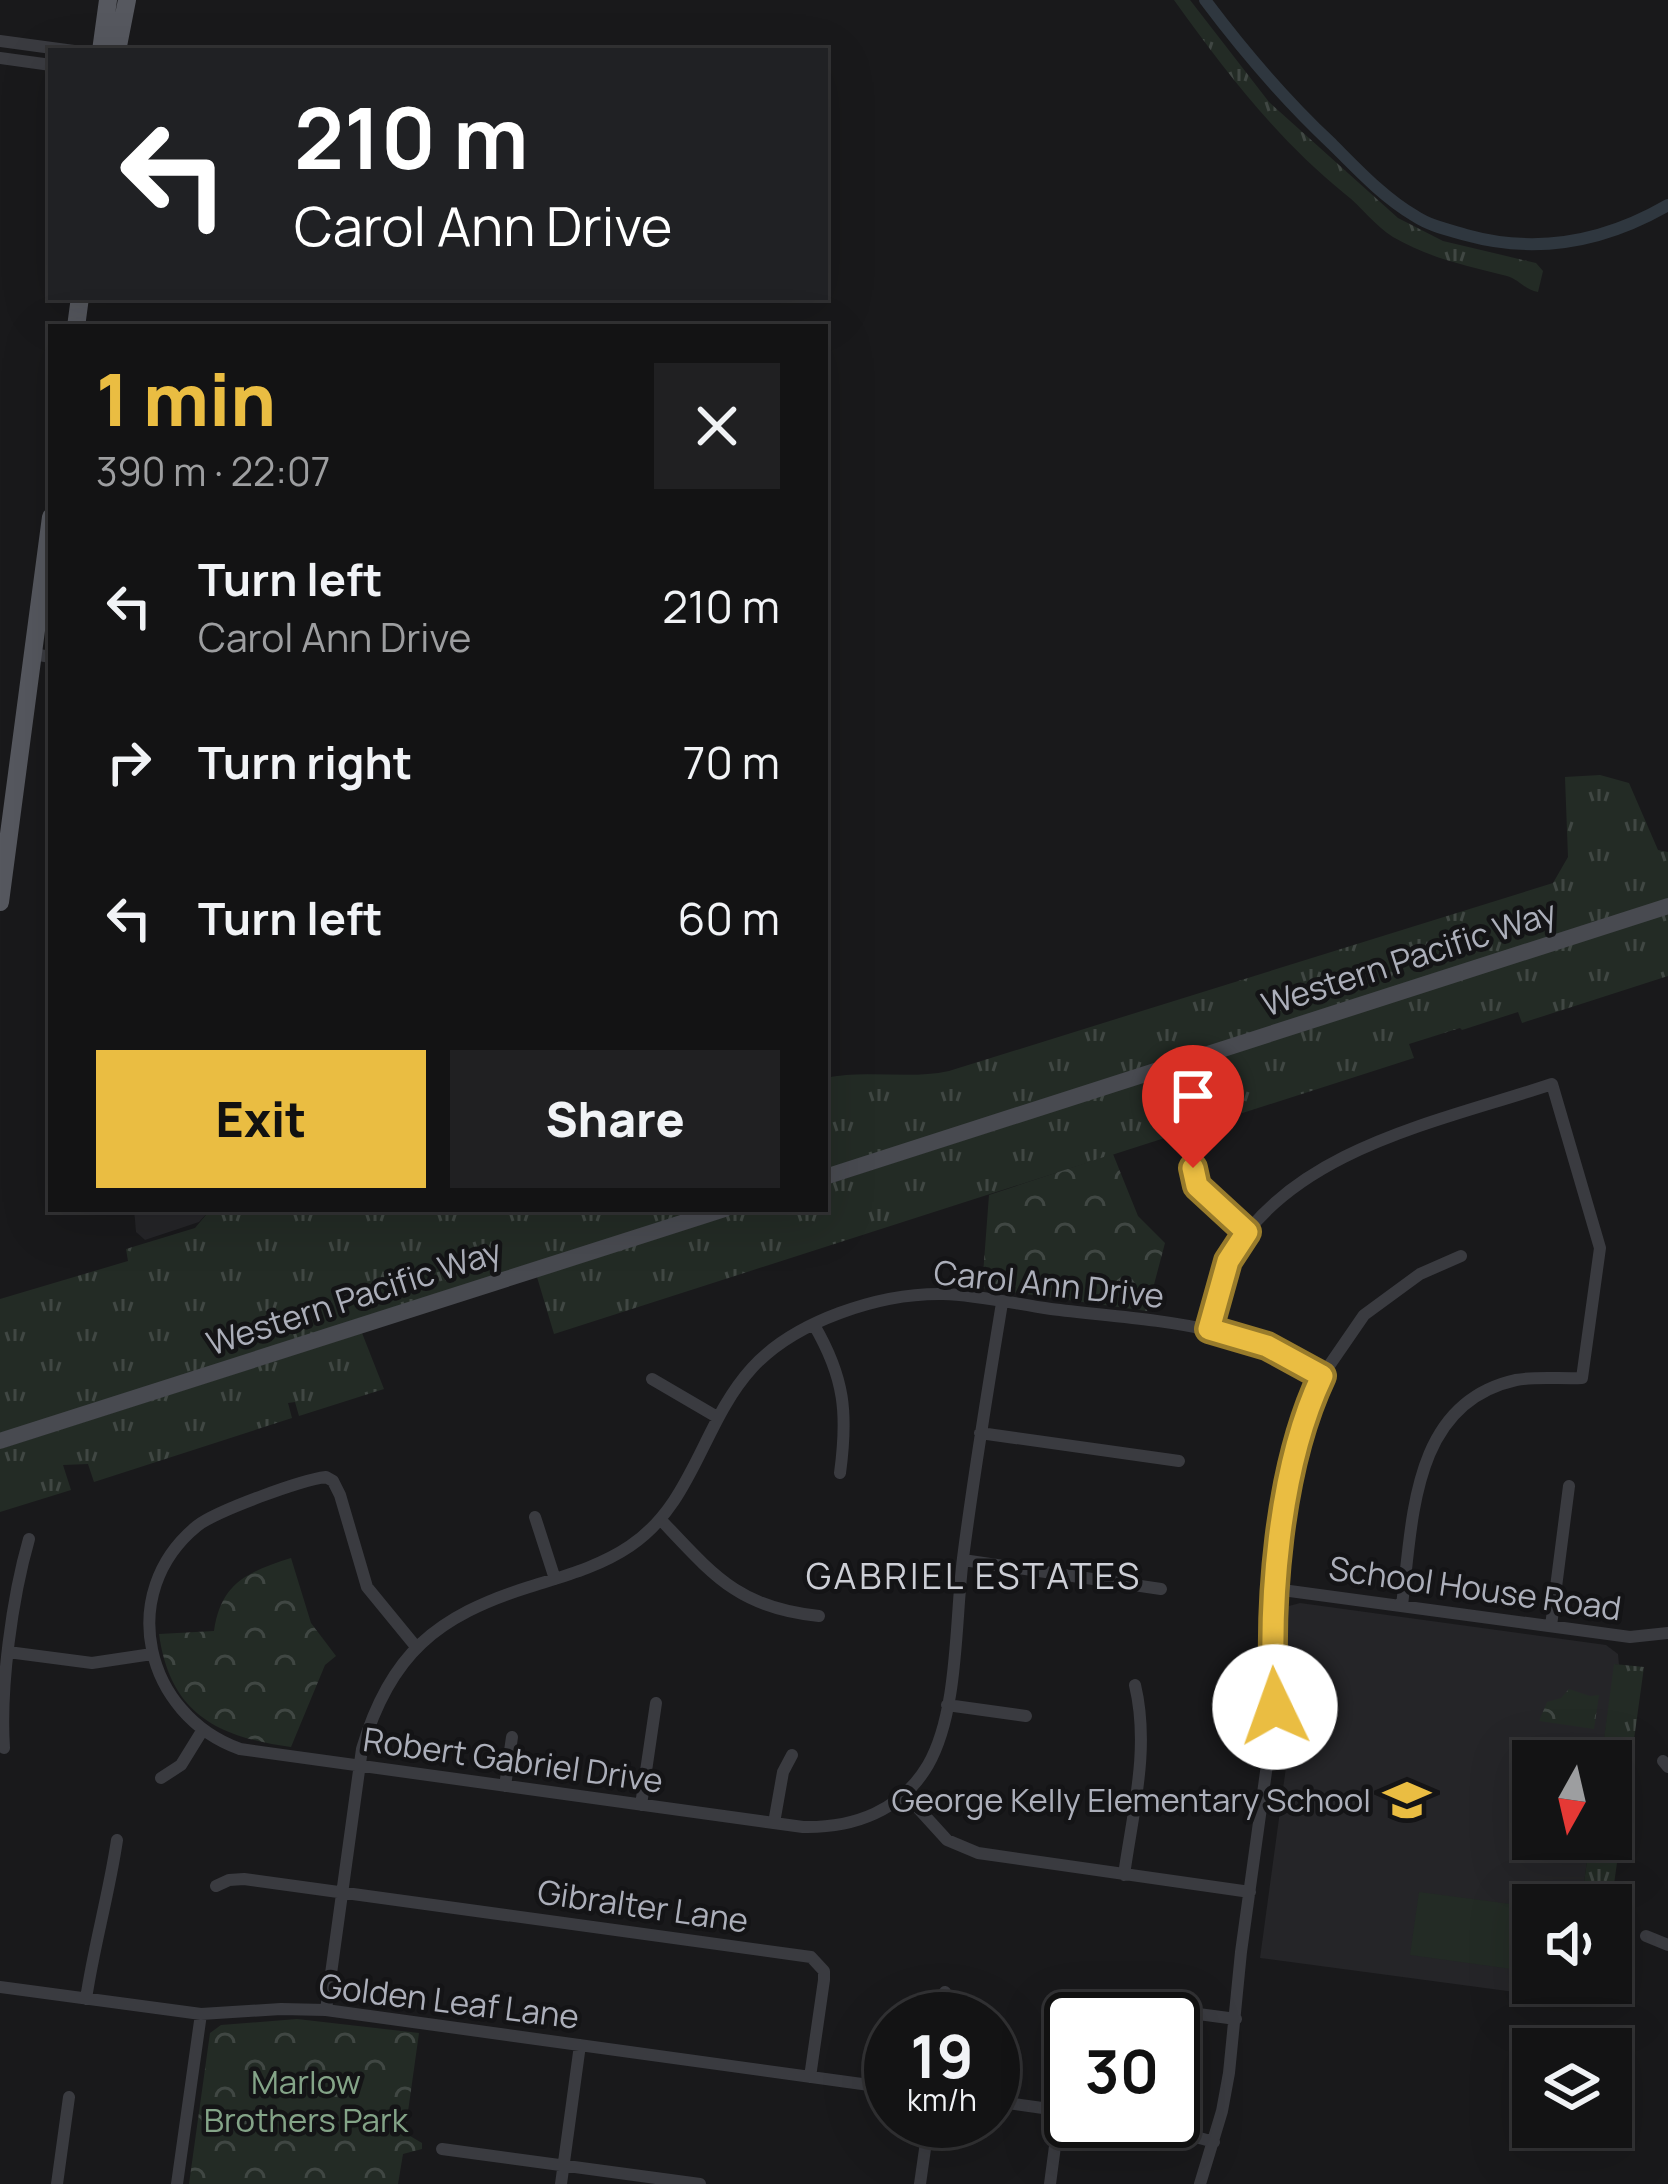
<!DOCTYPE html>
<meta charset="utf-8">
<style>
body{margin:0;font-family:Manrope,sans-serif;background:#202022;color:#f1f3f6;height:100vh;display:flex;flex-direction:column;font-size:45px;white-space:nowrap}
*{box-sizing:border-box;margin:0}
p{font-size:39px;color:#9d9ea0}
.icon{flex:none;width:66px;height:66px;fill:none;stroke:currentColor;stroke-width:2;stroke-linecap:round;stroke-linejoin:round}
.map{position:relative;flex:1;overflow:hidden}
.drawer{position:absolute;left:48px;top:324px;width:780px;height:888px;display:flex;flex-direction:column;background:#131314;border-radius:0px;box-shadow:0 12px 48px #0002,0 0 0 3px #323234}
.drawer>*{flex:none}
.banner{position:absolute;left:48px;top:48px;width:780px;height:252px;border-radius:0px;box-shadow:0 12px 48px #0002,0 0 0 3px #323234;background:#202124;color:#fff;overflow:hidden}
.needle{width:78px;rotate:188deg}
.tools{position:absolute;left:1512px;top:1740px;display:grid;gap:24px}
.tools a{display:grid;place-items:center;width:120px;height:120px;border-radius:0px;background:#131314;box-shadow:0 12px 48px #0002,0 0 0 3px #323234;font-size:60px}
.speed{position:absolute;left:864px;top:1992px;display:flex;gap:24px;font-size:60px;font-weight:700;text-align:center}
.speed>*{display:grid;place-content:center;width:156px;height:156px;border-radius:50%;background:#131314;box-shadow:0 12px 48px #0002,0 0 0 3px #323234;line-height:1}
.speed small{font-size:30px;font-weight:400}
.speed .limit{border:6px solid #111;border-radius:18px;background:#fff;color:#111}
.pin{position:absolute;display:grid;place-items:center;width:102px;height:102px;color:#fff;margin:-123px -51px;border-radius:50% 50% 50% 0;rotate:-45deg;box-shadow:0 0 12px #0007}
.pin .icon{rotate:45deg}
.me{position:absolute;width:132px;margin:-66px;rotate:357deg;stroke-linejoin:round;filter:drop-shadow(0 0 9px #0008)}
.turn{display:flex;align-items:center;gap:42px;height:252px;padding:0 48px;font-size:54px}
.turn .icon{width:156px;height:156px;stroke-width:2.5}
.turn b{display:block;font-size:84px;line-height:102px}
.round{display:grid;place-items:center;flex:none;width:126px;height:126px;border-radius:0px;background:#202022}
.headline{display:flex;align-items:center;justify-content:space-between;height:204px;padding:0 48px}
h1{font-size:72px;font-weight:800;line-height:90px;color:#eabd42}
.primary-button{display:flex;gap:24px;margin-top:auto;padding:24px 48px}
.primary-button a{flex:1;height:138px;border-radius:0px;background:#eabd42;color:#111;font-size:48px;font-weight:800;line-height:138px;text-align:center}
.primary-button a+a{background:#202022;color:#f1f3f6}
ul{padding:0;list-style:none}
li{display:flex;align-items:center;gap:36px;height:156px;padding:0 48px}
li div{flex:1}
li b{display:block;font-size:45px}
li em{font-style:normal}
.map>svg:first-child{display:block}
.built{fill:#252528}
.grass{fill:url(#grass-tufts)}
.forest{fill:url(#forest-crowns)}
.pitch{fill:#232b25}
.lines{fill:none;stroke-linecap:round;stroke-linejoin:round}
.canal{stroke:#2f373f;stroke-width:12}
.street{stroke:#3a3b40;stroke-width:12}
.secondary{stroke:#484a50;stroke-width:16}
.primary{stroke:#56585f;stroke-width:18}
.route-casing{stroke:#987b2b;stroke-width:30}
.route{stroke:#eabd42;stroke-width:21}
.labels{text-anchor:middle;stroke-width:9;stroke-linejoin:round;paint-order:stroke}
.street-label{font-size:33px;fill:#acafba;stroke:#141416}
.poi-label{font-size:33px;fill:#acafba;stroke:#141416;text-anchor:end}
.park-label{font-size:33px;fill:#84a488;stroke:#141416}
.neighbourhood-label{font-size:36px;letter-spacing:3px;fill:#cdcfd6;stroke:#141416}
</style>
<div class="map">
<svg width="1668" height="2184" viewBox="0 0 1668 2184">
<defs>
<pattern id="grass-tufts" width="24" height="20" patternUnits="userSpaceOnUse" patternTransform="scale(3)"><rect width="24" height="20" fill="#232b25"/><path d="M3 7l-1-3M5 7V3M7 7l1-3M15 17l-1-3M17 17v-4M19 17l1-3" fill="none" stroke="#404743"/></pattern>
<pattern id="forest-crowns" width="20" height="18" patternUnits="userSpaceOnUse" patternTransform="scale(3)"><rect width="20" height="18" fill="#232b25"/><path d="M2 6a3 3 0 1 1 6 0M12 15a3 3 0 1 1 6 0" fill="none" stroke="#404743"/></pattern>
</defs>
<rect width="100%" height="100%" fill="#19191b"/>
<path class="built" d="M134 1209H211L199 1222 145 1240 136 1232Z
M1300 1603 1606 1645 1618 1654 1619 1665 1615 1664 1601 1761H1533V1839H1590L1581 1905H1533V1983H1570L1568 1999 1260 1958 1289 1745 1283 1613 1289 1606Z"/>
<path class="grass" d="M1174 0H1190L1269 102 1398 218 1443 241 1536 263 1543 271 1538 292C1525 290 1520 280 1507 276 1467 266 1429 258 1393 237 1374 225 1362 207 1345 194 1277 139 1225 71 1174 0Z
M1600 775 1629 783 1658 850 1668 852V902L825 1173V1078C866 1069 908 1080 949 1071L1553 883 1568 857 1565 777Z
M1668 913V976L1522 1023 1518 1012 1462 1030 1460 1028 1409 1044 1414 1058 554 1334 537 1277 749 1209H825V1185Z
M211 1209H713L0 1438V1299L128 1261 126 1249 195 1228Z
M362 1333 384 1389 299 1416 295 1402 288 1403 292 1418 94 1482 88 1464 63 1465 71 1490 0 1512V1449Z
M1614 1664 1644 1667 1611 1906 1581 1905 1590 1839H1611V1761H1601Z"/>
<path class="forest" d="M1113 1154 1138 1216 1165 1243 1147 1311 982 1288 989 1195Z
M291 1558 311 1623 336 1656 325 1665 291 1747C218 1737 170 1714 159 1634L214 1631C221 1583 247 1572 291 1558Z
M1569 1689 1590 1696 1599 1695 1594 1729 1539 1721 1547 1702 1561 1698Z
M297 2019 419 2033 405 2133 422 2143V2149L403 2154 398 2184H189L210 2033 221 2025Z"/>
<path class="pitch" d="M1419 1892 1533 1907V1972L1410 1955Z"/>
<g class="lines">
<path class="canal" d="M1205 0C1244 52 1284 99 1332 144 1357 169 1384 198 1415 216 1430 226 1449 230 1466 235 1538 255 1604 242 1668 205"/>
<path class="street" d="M0 41 74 51
M0 58 51 65
M33 654 51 657
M1194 1168 1197 1186 1247 1232
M814 1325C845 1378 848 1414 840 1473
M1209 1329C1214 1305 1218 1278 1230 1257 1293 1148 1442 1121 1552 1084L1600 1248 1582 1378C1561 1379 1536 1376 1516 1380 1411 1403 1413 1520 1402 1605
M652 1379 717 1417
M980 1433 1179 1461
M535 1517 555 1579
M661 1520C714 1576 739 1608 819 1616
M963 1560 1161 1589
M1275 1589 1630 1637 1668 1633
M1551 1626 1569 1486
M417 1648 367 1587 340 1495 333 1481 326 1477C301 1480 216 1511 197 1526 115 1593 145 1715 240 1749L803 1827C854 1828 901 1811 928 1765 959 1711 955 1619 963 1558 974 1472 988 1388 1002 1303
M8 1652 92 1663 152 1654
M947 1705 1026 1716
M4 1748C0 1687 12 1598 29 1539
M1663 1761 1668 1767
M161 1778 181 1765 202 1731
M505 1786 512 1737
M906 1795 947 1840 978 1853 1250 1892
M641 1805 656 1703
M774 1823 783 1772 792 1755
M1124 1875C1133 1811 1150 1748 1135 1685
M216 1886 229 1880 244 1879 811 1957 824 1971V1980L810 2077
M1646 1936 1668 1945
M0 1987 201 2014 281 2009 326 2010 891 2088
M86 1999C94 1945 109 1894 117 1840
M326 2010 362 1749C390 1654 437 1616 529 1587 564 1576 599 1567 630 1546 694 1503 702 1423 752 1368 795 1321 879 1293 943 1294 978 1295 1016 1304 1051 1309 1149 1321 1236 1321 1322 1376
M942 2019 945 1992
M1072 2019 1077 2006 1093 2000 1236 2019
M993 2101 1071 2112
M1138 2121 1214 2142
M442 2149 700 2184
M57 2184 69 2097
M177 2184 201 2014
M561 2184 580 2045
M920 2184 929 2121
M1050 2184 1071 2025
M1200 2184 1222 2111 1229 2073 1241 1952 1275 1707 1271 1643 1275 1589 1302 1423 1322 1376 1364 1315 1420 1274 1461 1256"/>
<path class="secondary" d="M825 1177 1668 906
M0 1441 725 1209"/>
<path class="primary" d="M101 51 108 0
M117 51 127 0
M76 327 80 297
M0 902 51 517"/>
</g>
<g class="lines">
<defs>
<path id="route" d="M1193 1168 1197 1186 1247 1232 1228 1261 1209 1329 1267 1346 1322 1376C1278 1469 1268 1605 1275 1707"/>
</defs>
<use href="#route" class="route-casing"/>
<use href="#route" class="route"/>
</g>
<defs>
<symbol id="school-bare" viewBox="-9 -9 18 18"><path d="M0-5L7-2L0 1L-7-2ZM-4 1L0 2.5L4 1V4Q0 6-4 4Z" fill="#eabd42" stroke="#141416" stroke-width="2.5" paint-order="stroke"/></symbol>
</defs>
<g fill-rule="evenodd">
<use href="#school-bare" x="1374" y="1767" width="66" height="66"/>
</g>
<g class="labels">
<g class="street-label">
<text transform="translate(1409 958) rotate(-18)" y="12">Western Pacific Way</text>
<text transform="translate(1049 1284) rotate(6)" y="12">Carol Ann Drive</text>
<text transform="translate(354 1297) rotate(-18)" y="12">Western Pacific Way</text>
<text transform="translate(1475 1588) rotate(8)" y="12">School House Road</text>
<text transform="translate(513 1760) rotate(8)" y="12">Robert Gabriel Drive</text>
<text transform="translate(643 1906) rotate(8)" y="12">Gibralter Lane</text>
<text transform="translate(449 2001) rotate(7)" y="12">Golden Leaf Lane</text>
</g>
<g class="poi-label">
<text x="1371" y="1812">George Kelly Elementary School</text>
</g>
<g class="park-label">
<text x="306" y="2094">Marlow<tspan x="306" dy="38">Brothers Park</tspan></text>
</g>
<g class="neighbourhood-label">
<text x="974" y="1589">GABRIEL ESTATES</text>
</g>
</g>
</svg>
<div class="tools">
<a><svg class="needle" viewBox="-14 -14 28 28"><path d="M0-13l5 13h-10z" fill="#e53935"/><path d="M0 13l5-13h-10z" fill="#9d9ea0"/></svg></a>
<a><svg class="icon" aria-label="sound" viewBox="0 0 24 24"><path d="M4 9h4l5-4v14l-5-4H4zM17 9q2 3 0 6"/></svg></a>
<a><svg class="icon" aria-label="layers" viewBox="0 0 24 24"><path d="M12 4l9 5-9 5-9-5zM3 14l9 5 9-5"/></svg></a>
</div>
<div class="speed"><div>19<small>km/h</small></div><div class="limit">30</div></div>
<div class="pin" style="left:1193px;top:1168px;background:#d93025"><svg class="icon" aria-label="arrive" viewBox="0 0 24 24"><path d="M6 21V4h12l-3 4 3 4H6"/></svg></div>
<svg class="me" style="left:1275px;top:1707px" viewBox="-20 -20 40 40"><circle r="19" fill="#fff"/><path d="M0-13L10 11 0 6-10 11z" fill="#eabd42"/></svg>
<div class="banner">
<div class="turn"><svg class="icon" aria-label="left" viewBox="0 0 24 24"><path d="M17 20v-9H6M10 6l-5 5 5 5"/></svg><div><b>210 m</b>Carol Ann Drive</div></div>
</div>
<section class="drawer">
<div class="headline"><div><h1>1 min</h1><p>390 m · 22:07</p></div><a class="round"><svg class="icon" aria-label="close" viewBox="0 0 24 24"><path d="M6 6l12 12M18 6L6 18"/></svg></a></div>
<ul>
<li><svg class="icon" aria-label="left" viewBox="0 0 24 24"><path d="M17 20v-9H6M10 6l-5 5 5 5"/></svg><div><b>Turn left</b><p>Carol Ann Drive</p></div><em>210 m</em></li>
<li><svg class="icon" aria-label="right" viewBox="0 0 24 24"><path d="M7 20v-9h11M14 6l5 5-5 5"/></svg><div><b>Turn right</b></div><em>70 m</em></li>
<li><svg class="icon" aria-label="left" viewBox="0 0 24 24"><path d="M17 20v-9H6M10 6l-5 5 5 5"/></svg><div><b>Turn left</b></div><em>60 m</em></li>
</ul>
<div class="primary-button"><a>Exit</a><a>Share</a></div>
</section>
</div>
